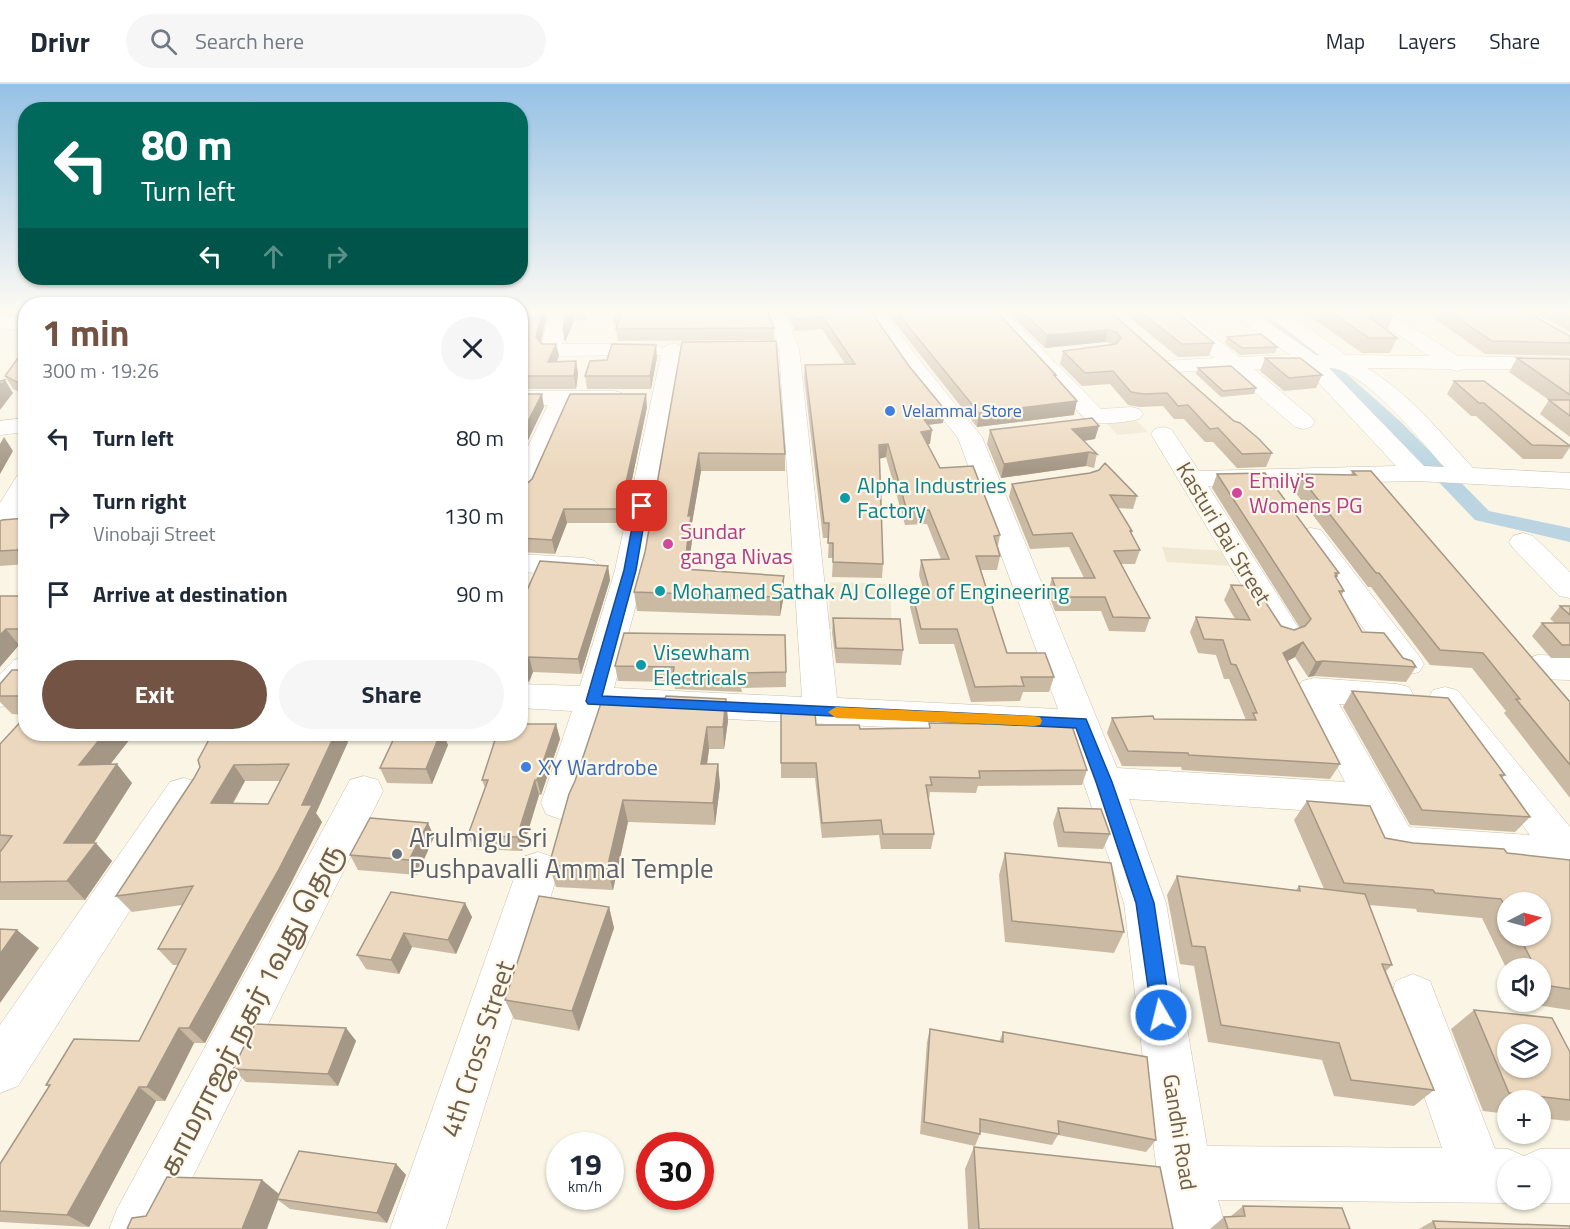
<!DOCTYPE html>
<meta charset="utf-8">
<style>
body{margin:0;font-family:"Titillium Web","Noto Sans Tamil",sans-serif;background:#f6f6f7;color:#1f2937;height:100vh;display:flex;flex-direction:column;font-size:22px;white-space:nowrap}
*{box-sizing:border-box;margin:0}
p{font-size:20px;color:#747a83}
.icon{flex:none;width:33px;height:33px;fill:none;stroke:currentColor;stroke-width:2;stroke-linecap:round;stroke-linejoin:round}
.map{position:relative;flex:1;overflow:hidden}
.sheet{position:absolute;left:18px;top:213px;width:510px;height:444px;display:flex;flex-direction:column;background:#fff;border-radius:24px;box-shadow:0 2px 4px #0004}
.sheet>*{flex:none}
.hud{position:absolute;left:18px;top:18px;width:510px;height:183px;border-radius:24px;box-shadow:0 2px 4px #0004;background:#00695c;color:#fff;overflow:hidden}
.needle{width:39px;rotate:84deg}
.controls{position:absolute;left:1497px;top:808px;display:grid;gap:12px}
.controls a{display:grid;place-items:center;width:54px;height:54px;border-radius:50%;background:#fff;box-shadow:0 2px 4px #0004;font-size:30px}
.speed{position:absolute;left:546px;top:1048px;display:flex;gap:12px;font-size:30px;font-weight:700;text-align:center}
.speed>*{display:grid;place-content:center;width:78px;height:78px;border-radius:50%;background:#fff;box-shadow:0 2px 4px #0004;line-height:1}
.speed small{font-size:15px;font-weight:400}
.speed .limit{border:9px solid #d22;background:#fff;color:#111}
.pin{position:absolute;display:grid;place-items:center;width:51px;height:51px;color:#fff;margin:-26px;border-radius:12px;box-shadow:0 3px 9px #0006}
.me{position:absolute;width:66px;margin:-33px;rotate:352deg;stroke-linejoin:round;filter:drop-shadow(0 0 4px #0008)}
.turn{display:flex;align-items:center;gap:21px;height:126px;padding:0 24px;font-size:27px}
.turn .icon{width:78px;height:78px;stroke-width:2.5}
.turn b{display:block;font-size:42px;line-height:51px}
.lanes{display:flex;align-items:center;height:57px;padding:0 24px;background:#0003;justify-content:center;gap:30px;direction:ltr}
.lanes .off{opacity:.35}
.round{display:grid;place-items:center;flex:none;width:63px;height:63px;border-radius:32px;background:#f6f6f7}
.overview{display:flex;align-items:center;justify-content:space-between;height:102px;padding:0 24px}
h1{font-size:36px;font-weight:700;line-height:45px;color:#725344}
.primary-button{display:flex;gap:12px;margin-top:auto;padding:12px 24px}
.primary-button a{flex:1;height:69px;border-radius:36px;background:#725344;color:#fff;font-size:24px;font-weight:700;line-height:69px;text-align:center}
.primary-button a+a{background:#f6f6f7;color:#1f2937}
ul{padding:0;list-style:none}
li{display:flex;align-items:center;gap:18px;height:78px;padding:0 24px}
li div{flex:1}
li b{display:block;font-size:22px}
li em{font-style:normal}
header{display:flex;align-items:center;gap:36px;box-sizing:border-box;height:84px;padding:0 30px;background:#fff;border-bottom:2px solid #e0e1e3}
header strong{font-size:28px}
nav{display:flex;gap:33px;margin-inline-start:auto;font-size:21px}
.search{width:420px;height:54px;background:#f6f6f7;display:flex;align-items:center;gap:15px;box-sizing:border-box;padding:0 21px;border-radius:33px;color:#747a83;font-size:22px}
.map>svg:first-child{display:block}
.residential{fill:#f0e8d3}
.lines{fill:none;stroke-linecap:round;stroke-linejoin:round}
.canal{fill:#bad5e1;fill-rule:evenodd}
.minor-casing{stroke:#ccc0ae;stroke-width:1}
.minor{fill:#fff;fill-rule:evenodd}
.wall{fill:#cbbaa3;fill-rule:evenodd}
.shaded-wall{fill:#a59785}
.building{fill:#ecd8be;stroke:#a59785;stroke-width:1.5;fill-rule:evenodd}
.route{fill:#1a73e8;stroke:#114b97;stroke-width:1.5}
.slow{fill:#f59e0b}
.shop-dot{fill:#3f7fe0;stroke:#fdf8e9;stroke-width:2}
.hotel-dot{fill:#d1479c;stroke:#fdf8e9;stroke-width:2}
.culture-dot{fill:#0f9aa8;stroke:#fdf8e9;stroke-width:2}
.worship-dot{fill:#6b7280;stroke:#fdf8e9;stroke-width:2}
.labels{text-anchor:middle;stroke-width:4.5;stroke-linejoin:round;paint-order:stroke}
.far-shop-label{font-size:18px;fill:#366cbe;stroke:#fdf8e9;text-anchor:start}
.hotel-label{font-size:22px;fill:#b23c85;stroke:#fdf8e9;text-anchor:start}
.culture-label{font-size:22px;fill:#0d838f;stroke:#fdf8e9;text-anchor:start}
.street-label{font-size:22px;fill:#6f5e4c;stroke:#fdf8e9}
.shop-label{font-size:22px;fill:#366cbe;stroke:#fdf8e9;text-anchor:start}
.near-worship-label{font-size:27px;fill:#5b616d;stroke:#fdf8e9;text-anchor:start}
.near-street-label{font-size:27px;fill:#6f5e4c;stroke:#fdf8e9}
</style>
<header>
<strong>Drivr</strong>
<div class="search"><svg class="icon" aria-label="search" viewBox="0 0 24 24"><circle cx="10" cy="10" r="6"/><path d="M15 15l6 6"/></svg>Search here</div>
<nav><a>Map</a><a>Layers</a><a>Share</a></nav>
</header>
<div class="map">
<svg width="1570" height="1145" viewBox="0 0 1570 1145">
<rect width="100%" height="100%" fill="#faf5e4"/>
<path class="residential" d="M1134 334 1148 348 1118 351 1104 337Z
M1162 463 1225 467 1232 482 1167 478Z
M830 498 890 500 892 548 829 545Z"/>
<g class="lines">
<path class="canal" d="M1249 226H1265L1312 259 1402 339 1489 427 1570 444V458L1475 436 1390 347 1300 265Z"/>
<defs>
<path id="minor" d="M549 226H569L562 260H654L663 264 672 259 679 261 682 265 645 486 614 604 802 613 779 264 765 226H784L799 264 837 614 1058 625 958 354 910 294 863 226H882L926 284 982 353 1117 684 1345 698 1297 606 1302 597 1314 594 1397 600 1409 603 1414 612 1409 621 1397 624 1339 620 1409 743 1530 751 1428 615 1433 606 1445 603 1457 606 1570 743V788L1397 776 1383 771 1361 730 1129 715 1166 819 1207 1062 1442 1064 1390 913 1396 897 1413 890 1430 897 1495 1065H1508L1524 1072 1540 1065H1570V1119H1540L1533 1116H1540V1083H1508V1116H1515L1508 1119 1218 1116 1226 1145H1170L1157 1089 1124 819 1068 652 607 629 579 719 574 730 560 735 546 730 541 719 572 627 520 624V600L580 602 615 486 661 271 551 272 544 270 541 266Z
M985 226H1004L1101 325 1131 323 1139 325 1143 330 1139 335C1123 339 1103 341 1087 337Z
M1161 226H1181L1239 273 1290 271 1232 230 1230 226H1251L1316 271H1319L1266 230 1264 226H1285L1346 271 1429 272 1363 226H1385L1458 272 1570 274V286L1465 285 1457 287 1449 285 1367 284C1409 309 1440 348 1473 384L1570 389V405L1417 397 1208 402 1301 548 1296 555 1285 559 1274 555 1151 350 1155 345 1163 343 1171 345 1199 387 1396 382 1305 284 1254 285 1311 333 1315 338 1311 343 1303 345 1295 343 1229 286 1172 288 1164 287 1161 282 1164 277 1215 274ZM1329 284C1363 284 1422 358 1444 383L1424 382Z
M0 231 26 237V249L0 243Z
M520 307H614L622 309 625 314 622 319 571 321 533 408 529 414 520 416V379L548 321H520Z
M26 334V348L0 351V337Z
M26 389V422L10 449 0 451V419L17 392Z
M1311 444 1321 446 1419 572 1424 580 1419 588 1407 591 1395 588 1297 452 1301 446Z
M1523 449 1533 452 1570 488V514L1559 512 1513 464 1509 458 1513 452Z
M520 470 585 474 595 477 600 483 595 489 585 492 520 488Z
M1538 571 1570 572V596L1538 595 1526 591 1521 583 1526 575Z
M26 573V605L12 620 0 623V590L14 576Z
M364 692 378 696 383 707 167 1145H109L117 1125 350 696Z
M184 694 198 698 203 709 198 720 18 1002 0 1009V941L170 698Z
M538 768 553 773 559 786 446 1145H390L517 786 523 773Z"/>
</defs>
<use href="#minor" class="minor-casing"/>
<use href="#minor" class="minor"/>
</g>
<path class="wall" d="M0 226H26V236L0 230Z
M520 226 542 260H556L559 272 556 278 576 277 578 290 576 305H520Z
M566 226H588L586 236 574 237 565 258 563 245Z
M612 226H767L774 244V256L618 257 616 245 618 241H614Z
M786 226H870L943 339 928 341 930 360H928L940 384 1000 451 998 462 1000 472 997 486H981L1007 569 1054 593 1049 608H1023L1020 617 971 618 954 560H919L910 523 912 508H924L919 491 921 476 941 475 927 440 905 441 886 373 879 375 883 480 882 494 832 493 833 474H828L829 454H823L804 294 805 281 845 280 822 245 795 247Z
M885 226H995L1056 291V293L1074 331 977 343Z
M1006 226H1108L1234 337 1272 369 1266 383 1237 384 1213 358H1205L1184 335H1174L1163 322 1140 323 1128 321 1110 300 1082 302 1060 280 1063 267 1112 260 1105 258 1045 264Z
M1120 226H1174L1214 259 1209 272 1178 273Z
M1301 226H1387L1394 231 1387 246H1386L1397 254 1390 269H1362Z
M1422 226H1523L1570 252V272L1485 270Z
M1530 226H1570V248Z
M1227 253 1277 263 1275 269 1240 271 1225 259Z
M682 258 785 370V387H701L692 439 693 450 688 486 784 511 780 532 637 527 634 508 645 468Z
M26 263V311L13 305 5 292Z
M657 273 651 305H587L585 292Z
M1265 274 1322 291 1316 304 1284 307 1260 287Z
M1517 274 1570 275V353L1540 330 1549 316 1509 288Z
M1198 284 1256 304 1254 310 1221 313 1196 290Z
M1454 297 1570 361V363L1562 375H1523L1476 332H1471L1447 310Z
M647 323 623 439H567L555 470 520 468V408Z
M990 346 1095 355 1084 357 1097 370 1094 384 1086 382 1001 394 987 360Z
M1352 387 1570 618V714L1504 629 1506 627 1472 584 1430 581 1371 503H1368L1292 404 1298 390 1351 391Z
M1217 390 1339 489 1336 494 1344 507 1341 512 1362 548 1416 583 1406 598 1314 592 1308 593 1295 573 1287 577 1340 680 1330 695 1182 686 1181 683 1122 682 1107 649 1112 634 1154 635 1246 636 1229 595H1224L1216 571 1198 569 1190 548 1196 533 1235 535 1224 516 1231 501 1281 542 1294 546 1300 544 1212 404Z
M1012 400 1137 412 1133 425 1118 424 1132 447 1131 451 1140 466 1135 480H1121L1150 534 1145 548 1109 547 1101 527H1055L1048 508 1052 494H1084L1069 463 1030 465 1009 413Z
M26 434V480L0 482V437Z
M608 482 610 496 581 590 533 588 529 598H520V522Z
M0 512H26V561H19L0 583Z
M1560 522H1570V574H1551L1532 552 1542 539H1555L1550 535Z
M833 534 903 566 901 581 836 579 832 549Z
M624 549 786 588V603L741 604 742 608 675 605 674 598 618 597 615 582Z
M26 586V631L12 630 0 618V600Z
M1352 607 1505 691 1502 694 1530 733 1515 748 1410 741 1343 623Z
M726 615 728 637 724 665H709L707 680H718L720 702 715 741 628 738 613 806 556 803 549 781Z
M781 625 816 641 860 645 929 644V639L984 640 985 637 1087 686 1082 701 978 702 976 709 930 708 929 716 934 750 931 765H881L879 751 822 754 815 694H781Z
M556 640 560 655 541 711H539L522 767 474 765 468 751 485 704 482 696Z
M26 650H183L180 654 130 655 110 680 132 699 94 759 112 777 85 816H0V660Z
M396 650H443L448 661 432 700 387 699 380 684Z
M348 658 316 729 322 738 290 801 205 959H194L165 1017H156L89 1143 0 1138V1080L49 1003 46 1001 139 957 178 881H173L158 865 182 821 132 828 116 812 194 694 200 683ZM245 697H280L268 720H233Z
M1307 717 1385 754 1413 759 1570 776V926L1522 919V918H1540V885H1508V888L1482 834 1417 828 1416 825 1369 821 1392 881 1386 887 1434 1006 1414 1022 1334 1012 1322 976 1208 958 1194 882 1180 880 1167 811 1177 792 1296 806 1299 802 1324 805 1294 736ZM1508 819 1540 852H1508Z
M1058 724 1110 750 1103 765 1058 763 1053 739Z
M428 739 434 753 417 791 358 786 350 771Z
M1005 769 1124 848 1114 869 1005 858 999 791Z
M465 819 472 833 456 870 412 863 399 890 366 885 357 871Z
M609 823 614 844 579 947 514 935 505 916Z
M1474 926 1570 1016V1036L1568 1037 1540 1034V1017H1508V1030L1483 1027 1451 945Z
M346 944 356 957 338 1002 246 998 233 985Z
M930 945 999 958 1003 948 1156 1056 1146 1068 1058 1051 1052 1061 980 1048V1050L975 1062 920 1050 927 958Z
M974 1063 1173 1145H968L965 1085Z
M396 1080 406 1091 387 1139 290 1125 278 1116 146 1132 262 1096 279 1110Z
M1243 1122 1350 1145H1210L1224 1133H1230Z
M1433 1137 1570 1145H1419Z"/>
<path class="shaded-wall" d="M543 226H548L539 266 536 253Z
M571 226 574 237 565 258 563 245Z
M585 226H588L586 236Z
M1108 246 1105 258 1045 264 1047 251Z
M556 260 559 272 551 290 548 278Z
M656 261 657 273 651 305 650 292Z
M576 277 578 290 576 305 574 292Z
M5 296 13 309 0 326V302Z
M542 310 544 323 520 373V353Z
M646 310 647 323 623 439 620 425Z
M1077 317 1074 331 977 343 979 329Z
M945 326 943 339 917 342 919 329Z
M1099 342 1095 355 1069 359 1072 345Z
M932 346 930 360 920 361 921 348Z
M4 353 13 367 0 390V360Z
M888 360 886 373 878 375 879 361Z
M1089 368 1086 382 1001 394 1004 380Z
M699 369 701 387 692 439 693 450 685 504 684 485 688 432Z
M564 425 567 439 555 470 552 456Z
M26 457V477L17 466Z
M608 482 610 496 581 590 578 575Z
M784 492V511L780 532V513Z
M6 545 19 561 0 583V551Z
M1303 558 1295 573 1275 584 1283 569Z
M529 573 533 588 529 598 525 583Z
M1323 577 1314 592 1308 593 1316 578Z
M726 615 728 637 724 665 723 643Z
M556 640 560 655 541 711 537 696Z
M707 643 709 665 704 702 701 680Z
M104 650H126L130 655 95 700 79 681Z
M177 650H183L180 654Z
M335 650H343L348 658 316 729 322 738 290 801 205 959 189 944 302 721Z
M440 650H443L448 661 432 700 426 685Z
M117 680 132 699 82 777 64 759Z
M718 680 720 702 715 741 713 719Z
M234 681 245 697 223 736 211 719Z
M535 696 539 711 522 767 517 753Z
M623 716 628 738 613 806 607 785Z
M428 739 434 753 417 791 409 776Z
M96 759 112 777 85 816 67 797Z
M465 819 472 833 456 870 448 856Z
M609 823 614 844 579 947 572 927Z
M17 846 39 864 0 919V870Z
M404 849 412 863 399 890 391 876Z
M179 944 194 959 165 1017 147 1003Z
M346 944 356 957 338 1002 328 990Z
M139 1003 156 1017 89 1143 67 1131Z
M396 1080 406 1091 387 1139 377 1129Z
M262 1096 280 1111 277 1115 278 1116 267 1145H242Z"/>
<path class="building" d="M520 226H543L536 253 542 260H556L548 278 576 277 574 292H520Z
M566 226H571L563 245Z
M613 226H767L774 244 616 245 621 229H612Z
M791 226H870L909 282 945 326 919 329 932 346 921 348 940 384 973 382 1000 451 994 452 1000 472H976L1007 569H1045L1054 593H1021L1024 602 975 603 957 545H921L912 508H930L921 476 949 475 929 426 907 427 888 360 879 361 883 480 833 478V459H828L829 439H824L805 281 855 280 823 233 795 235Z
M895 226H995L1056 291H1054L1077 317 979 329Z
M1020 226H1108L1234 337 1240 339 1259 355 1272 369 1242 370 1218 344 1210 345 1188 321 1178 322 1167 309 1144 310 1131 308 1113 287 1085 289 1063 267 1116 260 1121 254 1117 248 1108 246 1047 251Z
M1138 226H1174L1214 259 1182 260Z
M1328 226H1387L1394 231 1368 232 1397 254H1369Z
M1446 226H1523L1570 252V259L1492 257Z
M1560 226H1570V231Z
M1261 250 1277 263 1242 264 1227 253Z
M776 257 785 370 699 369 688 432H691L684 485 784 492 780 513 634 508 645 468 682 258Z
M612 260 656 261 650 292H585L590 277 607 276Z
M26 263V302H25L5 292Z
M1265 274H1300L1322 291 1289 294Z
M1517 274 1570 275V311Z
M1231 282 1256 304 1223 307 1198 284Z
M5 296 0 302V297Z
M1454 297H1484L1570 362 1532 361 1484 319H1479Z
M520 310H542L520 353Z
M570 310H646L620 425H564L552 456 520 454V408L523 403 532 395Z
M1549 316H1570V332Z
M1092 334 1099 342 1072 345 1097 370 1089 368 1004 380 990 346Z
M1105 379 1137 412 1110 411 1132 447H1130L1140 466 1114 467 1150 534 1113 533 1105 513H1059L1052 494H1095L1072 449 1033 451 1012 400 1090 389 1099 386Z
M1352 387H1371L1570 618V681L1516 615H1520L1483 569 1440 566 1379 489H1376L1298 390 1356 391Z
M1265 389 1339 489H1335L1337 492H1335L1344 507H1339L1362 548 1384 549 1403 574 1412 577 1416 583 1323 577 1316 578 1303 558 1283 569 1340 680 1189 671 1188 669 1128 667 1112 634 1153 632 1154 635 1256 636 1253 629H1257L1236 581 1231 580 1223 556 1204 555 1196 533 1250 536 1231 501 1255 502 1281 542 1294 546 1305 542 1311 535 1217 390Z
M26 434V457L17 466 0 467V437L2 436Z
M540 477 608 482 578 575 529 573 525 583H520V522Z
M0 512H26V545H6L0 551Z
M1560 522H1570V531Z
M833 534 900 535 903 566 836 564Z
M1542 539H1570V561H1562Z
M624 549 785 551 786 588 741 589V593L673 590 674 583 615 582Z
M12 586H26V612H0V600Z
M1352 607 1448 614 1505 691H1500L1530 733 1422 726Z
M666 612 726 615 723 643H707L701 680H718L713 719 623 716 607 785 549 781 569 710 575 697 603 613 665 614Z
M781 625 815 627 816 641H859L860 645 930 644 929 639 986 640 985 637 1071 639 1087 686 979 687 980 694 930 693 932 701H926L934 750H883L881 736 822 739 816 679H781Z
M26 632V650H104L79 681 117 680 64 759H96L67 797 0 798V768L12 752 0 751V660Z
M520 640H556L537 696H535L517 753 468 751 488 696H482L497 650H520Z
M212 650H335L302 721H312L279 785 189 944H179L147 1003H139L67 1131 0 1127V1080L50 1001H46L74 955 139 957 186 865H158L193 802 116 812 194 694 200 683 198 676ZM289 680 268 720 211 719 234 681Z
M396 650H440L426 685 380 684Z
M1307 717 1370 722 1385 754 1413 759 1504 765 1507 769 1570 776V905L1544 901 1540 894V885H1536L1519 852H1540V819H1508V828L1501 815 1435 809 1433 806 1344 799Z
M1058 724 1101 725 1110 750 1064 748Z
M370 734 428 739 409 776 350 771Z
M1005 769 1111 779 1124 848 1012 837Z
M1177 792 1300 807 1299 802 1365 810 1392 881 1382 880 1434 1006 1351 996 1339 959 1221 941 1205 863 1192 862Z
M391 808 465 819 448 856 404 849 391 876 357 871Z
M539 812 609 823 572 927 505 916Z
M0 845 17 846 0 870Z
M1474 926 1552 934 1570 968V1016L1509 1009ZM1508 951H1540V984H1508Z
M255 940 346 944 328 990 233 985Z
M930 945 1003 958V948L1147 973 1156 1056 1058 1037 1059 1050 980 1035V1050L924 1038Z
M974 1063 1160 1083 1173 1145H979Z
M299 1067 396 1080 377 1129 277 1115Z
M167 1093 262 1096 242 1145H127L132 1134 146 1132Z
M1243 1122 1342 1124 1350 1145H1228L1224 1133 1245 1132Z
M1433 1137 1570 1142V1145H1436Z"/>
<linearGradient id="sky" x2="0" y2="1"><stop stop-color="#95c1e5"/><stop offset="0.59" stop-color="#fdfaf3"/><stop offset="1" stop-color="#fdfaf3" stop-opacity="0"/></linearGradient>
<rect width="1570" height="386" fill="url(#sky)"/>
<path class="route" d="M642 418 647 422 636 486 602 612 1086 635 1112 698 1154 819 1171 931 1168 938 1161 941 1155 938 1152 931 1136 819 1096 698 1076 644 588 620 586 617 624 486 636 422Z"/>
<path class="slow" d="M836 623 1034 632 1040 633 1042 637 1040 641 1034 642 836 634 828 628Z"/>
<g class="shop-dot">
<circle cx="890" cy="327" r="6"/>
<circle cx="526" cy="683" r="6"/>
</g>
<g class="hotel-dot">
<circle cx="1237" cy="409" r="6"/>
<circle cx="668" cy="460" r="6"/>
</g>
<g class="culture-dot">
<circle cx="845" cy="414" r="6"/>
<circle cx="660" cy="507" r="6"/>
<circle cx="641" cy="581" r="6"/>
</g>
<circle class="worship-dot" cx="397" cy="770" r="6"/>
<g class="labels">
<g class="far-shop-label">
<text x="902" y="333">Velammal Store</text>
</g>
<g class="hotel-label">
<text x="1249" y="404">Emily's<tspan x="1249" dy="25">Womens PG</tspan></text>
<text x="680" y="455">Sundar<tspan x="680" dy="25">ganga Nivas</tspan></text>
</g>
<g class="culture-label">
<text x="857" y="409">Alpha Industries<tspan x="857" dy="25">Factory</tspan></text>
<text x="672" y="515">Mohamed Sathak AJ College of Engineering</text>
<text x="653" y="576">Visewham<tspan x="653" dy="25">Electricals</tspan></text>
</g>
<g class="street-label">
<text transform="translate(1224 449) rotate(59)" y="8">Kasturi Bai Street</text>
<text transform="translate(1180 1048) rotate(81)" y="8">Gandhi Road</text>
</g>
<g class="shop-label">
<text x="538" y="691">XY Wardrobe</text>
</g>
<g class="near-worship-label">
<text x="409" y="763">Arulmigu Sri<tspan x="409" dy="31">Pushpavalli Ammal Temple</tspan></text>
</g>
<g class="near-street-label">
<text transform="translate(251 926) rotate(-63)" y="9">காமராஜர் நகர் 1வது தெரு</text>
<text transform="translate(478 965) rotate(-72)" y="9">4th Cross Street</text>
</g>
</g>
</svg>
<div class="controls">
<a><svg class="needle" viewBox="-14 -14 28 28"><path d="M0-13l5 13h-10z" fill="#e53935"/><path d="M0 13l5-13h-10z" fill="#747a83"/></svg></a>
<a><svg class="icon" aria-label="sound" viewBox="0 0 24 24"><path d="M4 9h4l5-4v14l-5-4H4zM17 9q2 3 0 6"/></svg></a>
<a><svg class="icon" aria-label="layers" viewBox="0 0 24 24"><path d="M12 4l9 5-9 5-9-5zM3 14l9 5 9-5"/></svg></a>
<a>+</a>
<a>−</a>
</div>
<div class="speed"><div>19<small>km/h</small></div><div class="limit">30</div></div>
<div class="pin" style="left:642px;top:422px;background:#d93025"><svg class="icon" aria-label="arrive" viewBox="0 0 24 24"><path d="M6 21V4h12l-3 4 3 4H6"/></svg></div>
<svg class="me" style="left:1161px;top:931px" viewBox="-20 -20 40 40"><circle r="17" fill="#1a73e8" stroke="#fff" stroke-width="3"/><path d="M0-11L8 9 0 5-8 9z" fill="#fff"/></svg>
<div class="hud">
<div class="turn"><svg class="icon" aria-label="left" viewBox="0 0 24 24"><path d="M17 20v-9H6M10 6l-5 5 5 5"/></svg><div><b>80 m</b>Turn left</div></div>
<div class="lanes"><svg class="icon" aria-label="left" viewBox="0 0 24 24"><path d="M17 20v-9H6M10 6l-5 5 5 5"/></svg><svg class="icon off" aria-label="ahead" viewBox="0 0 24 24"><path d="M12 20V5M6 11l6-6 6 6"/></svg><svg class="icon off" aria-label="right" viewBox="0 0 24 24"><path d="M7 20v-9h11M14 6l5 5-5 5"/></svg></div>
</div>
<section class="sheet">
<div class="overview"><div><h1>1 min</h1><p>300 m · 19:26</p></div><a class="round"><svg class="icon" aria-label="close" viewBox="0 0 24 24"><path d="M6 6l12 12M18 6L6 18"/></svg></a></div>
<ul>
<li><svg class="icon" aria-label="left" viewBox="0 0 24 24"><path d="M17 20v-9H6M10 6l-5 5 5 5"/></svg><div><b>Turn left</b></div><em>80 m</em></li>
<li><svg class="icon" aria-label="right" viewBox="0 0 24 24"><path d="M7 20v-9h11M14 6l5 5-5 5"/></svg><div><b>Turn right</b><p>Vinobaji Street</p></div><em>130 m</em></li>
<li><svg class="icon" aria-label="arrive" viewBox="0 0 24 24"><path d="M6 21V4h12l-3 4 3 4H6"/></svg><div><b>Arrive at destination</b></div><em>90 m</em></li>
</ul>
<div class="primary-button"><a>Exit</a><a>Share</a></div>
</section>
</div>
